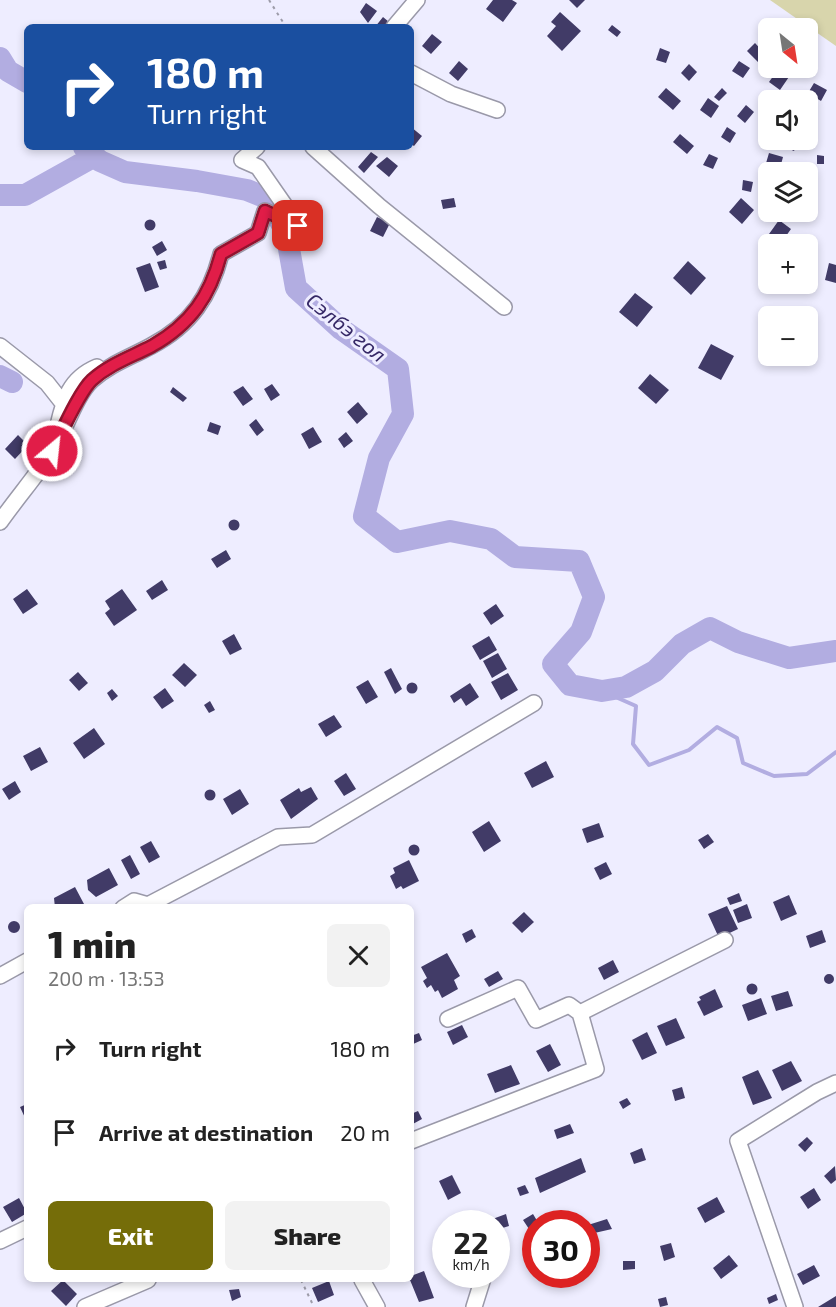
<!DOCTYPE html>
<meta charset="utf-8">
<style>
body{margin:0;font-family:"Exo 2",sans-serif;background:#f2f2f2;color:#222;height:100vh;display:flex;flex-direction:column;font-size:22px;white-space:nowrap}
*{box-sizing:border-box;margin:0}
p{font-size:20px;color:#767676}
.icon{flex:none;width:33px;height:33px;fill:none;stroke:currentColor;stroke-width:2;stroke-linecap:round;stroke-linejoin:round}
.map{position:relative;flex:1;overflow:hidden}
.sheet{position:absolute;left:24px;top:904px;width:390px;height:378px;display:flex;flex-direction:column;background:#fff;border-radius:9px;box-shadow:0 3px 9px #0003}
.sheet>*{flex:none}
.hud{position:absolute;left:24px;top:24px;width:390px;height:126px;border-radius:9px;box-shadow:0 3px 9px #0003;background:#1a4fa0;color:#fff;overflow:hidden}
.needle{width:39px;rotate:150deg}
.fabs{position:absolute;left:758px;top:18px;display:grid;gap:12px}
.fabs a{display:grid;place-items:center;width:60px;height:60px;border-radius:9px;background:#fff;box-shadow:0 3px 9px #0003;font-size:30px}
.speed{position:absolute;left:432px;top:1210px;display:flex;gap:12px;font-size:30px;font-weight:700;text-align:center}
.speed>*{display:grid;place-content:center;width:78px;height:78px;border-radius:50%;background:#fff;box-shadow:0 3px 9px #0003;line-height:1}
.speed small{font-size:15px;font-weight:400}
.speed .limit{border:9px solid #d22;background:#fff;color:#111}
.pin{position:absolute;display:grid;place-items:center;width:51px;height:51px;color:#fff;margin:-26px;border-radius:12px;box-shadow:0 3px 9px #0006}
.me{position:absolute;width:66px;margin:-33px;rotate:28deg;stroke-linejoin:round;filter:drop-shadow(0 0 4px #0008)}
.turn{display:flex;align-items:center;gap:21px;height:126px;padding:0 24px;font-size:27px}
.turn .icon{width:78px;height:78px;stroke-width:2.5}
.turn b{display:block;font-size:42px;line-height:51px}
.round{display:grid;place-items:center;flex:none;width:63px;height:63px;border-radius:9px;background:#f2f2f2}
.headline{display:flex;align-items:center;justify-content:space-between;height:102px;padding:0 24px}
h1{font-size:36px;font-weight:800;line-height:45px}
.action{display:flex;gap:12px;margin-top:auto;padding:12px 24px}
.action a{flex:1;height:69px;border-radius:9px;background:#756d09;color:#fff;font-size:24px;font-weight:800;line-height:69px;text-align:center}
.action a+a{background:#f2f2f2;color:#222}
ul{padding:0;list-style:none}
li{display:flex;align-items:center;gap:18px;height:84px;padding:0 24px}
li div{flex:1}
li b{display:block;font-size:22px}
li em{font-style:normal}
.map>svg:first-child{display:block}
.green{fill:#d8d5ac}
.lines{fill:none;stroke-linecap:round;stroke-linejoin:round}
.stream{stroke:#b2ade1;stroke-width:4}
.river{stroke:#b2ade1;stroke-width:22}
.building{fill:#413b67}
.minor-casing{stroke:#9a99a9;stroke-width:18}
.path{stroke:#9d9ca9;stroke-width:2;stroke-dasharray:3 4.5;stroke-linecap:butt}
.minor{stroke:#fff;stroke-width:15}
.route-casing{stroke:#92132f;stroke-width:15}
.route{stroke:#e11d48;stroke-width:10}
.labels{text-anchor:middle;stroke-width:6;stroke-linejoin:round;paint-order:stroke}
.water-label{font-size:21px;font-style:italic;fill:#362967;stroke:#eeedff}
</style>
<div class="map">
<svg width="836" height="1307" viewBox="0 0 836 1307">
<rect width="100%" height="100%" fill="#eeedff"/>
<path class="green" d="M770 0H836V46Z"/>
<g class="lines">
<path class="stream" d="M602 691 636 706 633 744 649 765 689 750 717 727 737 738 743 763 774 776 807 774 836 752"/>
<path class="river" d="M0 58 8 71 27 82
M84 147 100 161 125 172 197 181 247 190 267 198 286 232 296 288 341 329 398 369 403 414 379 458 364 516 397 542 450 531 491 539 515 557 579 561 594 597 581 632 553 664 570 685 602 691 626 687 655 671 682 644 710 628 738 642 789 658 836 651
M0 195H25L95 156
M0 376 12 382"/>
</g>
<path class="building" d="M493 0H512L517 3 503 22 486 9Z
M569 0H585L577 8Z
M366 3 377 11 368 23 360 12Z
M560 12 581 31 562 51 547 36 556 26 551 22Z
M383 17 389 22 385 27H375Z
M612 25 621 32 617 37 608 30Z
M432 34 442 42 431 54 422 46Z
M755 43 766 55 758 62 747 51Z
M660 48 670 52 666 63 656 60Z
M459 61 468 69 458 81 449 73Z
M739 61 750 68 743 78 732 71Z
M689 64 697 72 689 81 681 73Z
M779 68H788L793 71 780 90 769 82Z
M814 83 827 90 821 101 808 93Z
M666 88 681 101 673 110 658 97Z
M722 88 727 93 719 101 714 97Z
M708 98 719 106 711 118 700 110Z
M746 105 754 112 745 123 737 116Z
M411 127 422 136 414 146 411 144Z
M727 127 736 133 730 143 721 137Z
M680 134 694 146 687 154 673 142Z
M783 140 798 142 794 151 780 145Z
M371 152 378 157 364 173 358 167Z
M769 153 783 157 779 172 764 170Z
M709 154 718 158 713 169 703 165Z
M817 155 824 156V164H817Z
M387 157 398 166 389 177 376 166Z
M794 162 802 164 800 172H792Z
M743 180 753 182 751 192 742 190Z
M454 198 456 207 443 209 441 200Z
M741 198 754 210 742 224 729 212Z
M377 217 390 223 383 237 370 231Z
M144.5 225a5.5 5.5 0 1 1 11 0a5.5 5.5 0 1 1-11 0Z
M779 220 791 229 781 243 769 234Z
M162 241 167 250 157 256 152 247Z
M165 260 167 268 160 270 157 262Z
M688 261 706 278 691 295 673 278Z
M150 263 159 287 145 292 136 268Z
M829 263 836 265V283L825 280Z
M635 293 653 307 637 327 619 312Z
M711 344 734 356 721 380 698 368Z
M650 374 669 390 656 404 638 388Z
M272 384 280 395 271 401 264 389Z
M243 386 253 399 243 406 233 392Z
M173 387 187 398 183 402 170 392Z
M358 402 368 414 357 424 347 412Z
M256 419 264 430 257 436 249 425Z
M210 422 221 426 218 435 207 431Z
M313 427 322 442 309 449 301 434Z
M346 432 353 441 344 448 338 439Z
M18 435 28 445 15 459 5 449Z
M228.5 525a5.5 5.5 0 1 1 11 0a5.5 5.5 0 1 1-11 0Z
M226 550 231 559 217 568 211 559Z
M162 580 168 590 152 600 146 591Z
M27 589 38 604 23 614 13 599Z
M122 589 137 610 114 626 105 613 110 609 105 601Z
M496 604 504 616 491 625 483 613Z
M234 634 242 649 230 655 222 641Z
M489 636 497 650 480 660 472 646Z
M498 653 507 669 492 678 483 661Z
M184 663 197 675 185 687 172 675Z
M391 668 402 689 395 694 384 672Z
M78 672 88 683 79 691 69 680Z
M508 673 518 690 501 700 491 682Z
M368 680 378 697 366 704 356 687Z
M406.5 688a5.5 5.5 0 1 1 11 0a5.5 5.5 0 1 1-11 0Z
M470 683 479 697 466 706 461 698 454 703 450 696Z
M165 688 174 701 162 709 153 697Z
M112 689 118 696 112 701 107 693Z
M210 701 215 710 209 713 204 705Z
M334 715 342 727 326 737 318 724Z
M94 728 105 744 84 759 73 743Z
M40 747 48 762 31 771 23 756Z
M546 761 554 777 532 788 524 773Z
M346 773 356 789 344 796 334 781Z
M15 781 21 792 9 800 2 789Z
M311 787 318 799 291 819 280 800 299 788 301 792Z
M240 789 249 804 232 815 223 799Z
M204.5 795a5.5 5.5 0 1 1 11 0a5.5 5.5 0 1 1-11 0Z
M489 821 501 841 484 852 472 832Z
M599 823 604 837 587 843 582 829Z
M708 834 714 842 704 849 698 840Z
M151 841 160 857 149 863 140 847Z
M408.5 850a5.5 5.5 0 1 1 11 0a5.5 5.5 0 1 1-11 0Z
M130 855 140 874 131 879 121 860Z
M409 860 419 881 403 889 401 886 396 889 390 876 395 873 393 868Z
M606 862 612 874 600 880 594 868Z
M109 868 118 885 96 897 88 890 87 880Z
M75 887 84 904 78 908H55L54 898Z
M739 893 742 901 730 905 727 898Z
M789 895 797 914 781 921 773 902Z
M747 904 752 918 738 923 733 910Z
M727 906 738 929 719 938 708 914Z
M524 912 534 922 522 933 512 923Z
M8 927a6 6 0 1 1 12 0a6 6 0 1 1-12 0Z
M472 929 476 937 466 943 462 934Z
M822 930 826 942 810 948 806 936Z
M447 953 460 976 454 980 458 989 442 998 438 990 435 992 431 985 427 988 423 981 427 978 421 967Z
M613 960 619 972 604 980 598 968Z
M498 971 503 979 489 987 484 979Z
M824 979a5 5 0 1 1 10 0a5 5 0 1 1-10 0Z
M746.5 989a5.5 5.5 0 1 1 11 0a5.5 5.5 0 1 1-11 0Z
M715 989 723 1007 704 1016 697 1002 701 1000 699 997Z
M788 991 793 1006 776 1011 771 996Z
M761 998 767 1014 748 1021 742 1005Z
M676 1018 685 1038 666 1046 657 1026Z
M462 1025 468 1037 453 1045 447 1032Z
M647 1032 657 1053 642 1060 632 1040Z
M419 1033 422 1040 411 1045V1036Z
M550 1044 561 1065 548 1072 536 1051Z
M791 1061 802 1081 782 1091 772 1070Z
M511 1065 520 1084 495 1093 487 1074Z
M758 1070 772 1098 753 1105 742 1077Z
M682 1087 685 1098 675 1101 672 1090Z
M627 1098 631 1104 623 1109 619 1102Z
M27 1104V1122L20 1107Z
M418 1111 422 1119 411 1125V1114Z
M570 1124 574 1133 557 1139 554 1130Z
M807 1137 813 1143 805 1152 798 1145Z
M642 1148 646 1160 634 1164 630 1153Z
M581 1158 586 1172 540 1193 535 1178Z
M835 1166 836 1180 831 1184 824 1176Z
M452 1175 461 1193 448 1200 439 1181Z
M525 1185 529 1193 520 1196 517 1188Z
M814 1188 821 1200 808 1209 800 1197Z
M717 1197 725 1212 705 1223 697 1208Z
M19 1198 27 1213 12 1222 3 1207Z
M506 1214 509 1226 496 1230V1224H479Z
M533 1214 539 1224H536V1229L531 1232 523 1220Z
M572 1214 577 1224H561L559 1220Z
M607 1219 612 1229 590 1234 588 1225Z
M671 1243 675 1257 664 1261 660 1246Z
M729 1255 738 1266 721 1279 713 1268Z
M623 1261H635V1269L623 1270Z
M814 1265 820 1276 803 1285 797 1274Z
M424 1271 434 1298 419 1302 410 1280 411 1276Z
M63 1280 77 1294 66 1306 51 1291Z
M329 1281 334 1295 318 1302 312 1288Z
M239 1289 241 1297 232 1301 229 1290Z
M776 1294 778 1300 769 1304 767 1298Z
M836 1296V1307H818Z
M666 1297 668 1305 660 1307 658 1299Z"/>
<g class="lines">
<defs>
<path id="minor" d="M394 27 417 0
M411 73 451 94 497 110
M313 147 379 206 504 307
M0 346 47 383 62 402
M56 434C63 405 66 380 97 367
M0 522C17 498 36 476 52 452 65 431 75 396 92 380 110 364 131 357 151 346 191 325 210 296 221 254L258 233 265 211 299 226 258 167 242 160 257 147
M123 908 134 901 148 905 278 837 312 835 534 703
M0 976 27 961
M448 1019 518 988 536 1020 569 1005 580 1013
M411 1141 596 1069 580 1013 725 940
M0 1241 27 1228
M362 1280 377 1307
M85 1307 148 1280
M474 1307 484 1275
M795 1307 738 1141 817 1092 836 1083"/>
</defs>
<use href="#minor" class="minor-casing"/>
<path class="path" d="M269 0 286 27
M301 1280 314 1307"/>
<use href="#minor" class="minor"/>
</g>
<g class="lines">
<defs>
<path id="route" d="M52 451C61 434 79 392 92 380 110 364 131 357 152 346 191 324 210 296 221 254L258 233 265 211 298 226"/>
</defs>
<use href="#route" class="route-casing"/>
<use href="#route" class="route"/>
</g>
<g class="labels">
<g class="water-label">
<text transform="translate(346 328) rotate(39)" y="7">Сэлбэ гол</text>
</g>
</g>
</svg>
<div class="fabs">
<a><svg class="needle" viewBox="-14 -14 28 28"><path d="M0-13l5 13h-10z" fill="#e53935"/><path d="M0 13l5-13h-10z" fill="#767676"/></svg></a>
<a><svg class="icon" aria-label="sound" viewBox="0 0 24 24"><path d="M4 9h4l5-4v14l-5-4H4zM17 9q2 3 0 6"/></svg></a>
<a><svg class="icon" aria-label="layers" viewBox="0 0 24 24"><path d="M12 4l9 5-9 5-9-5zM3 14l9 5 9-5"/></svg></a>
<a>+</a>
<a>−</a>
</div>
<div class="speed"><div>22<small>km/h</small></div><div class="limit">30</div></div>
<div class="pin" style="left:298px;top:226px;background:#d93025"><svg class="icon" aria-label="arrive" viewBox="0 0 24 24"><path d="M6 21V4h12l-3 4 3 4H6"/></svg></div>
<svg class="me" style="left:52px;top:451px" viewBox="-20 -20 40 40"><circle r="17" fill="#e11d48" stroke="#fff" stroke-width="3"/><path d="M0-11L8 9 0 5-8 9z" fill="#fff"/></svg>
<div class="hud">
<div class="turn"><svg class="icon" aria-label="right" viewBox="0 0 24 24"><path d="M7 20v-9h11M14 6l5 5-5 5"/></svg><div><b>180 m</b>Turn right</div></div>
</div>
<section class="sheet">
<div class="headline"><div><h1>1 min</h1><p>200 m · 13:53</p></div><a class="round"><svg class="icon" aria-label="close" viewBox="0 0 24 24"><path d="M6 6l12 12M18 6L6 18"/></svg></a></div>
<ul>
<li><svg class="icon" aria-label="right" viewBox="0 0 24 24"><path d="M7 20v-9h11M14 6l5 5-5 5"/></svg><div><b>Turn right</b></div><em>180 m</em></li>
<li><svg class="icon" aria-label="arrive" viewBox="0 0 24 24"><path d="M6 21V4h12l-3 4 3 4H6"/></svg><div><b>Arrive at destination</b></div><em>20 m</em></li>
</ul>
<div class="action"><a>Exit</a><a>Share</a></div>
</section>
</div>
